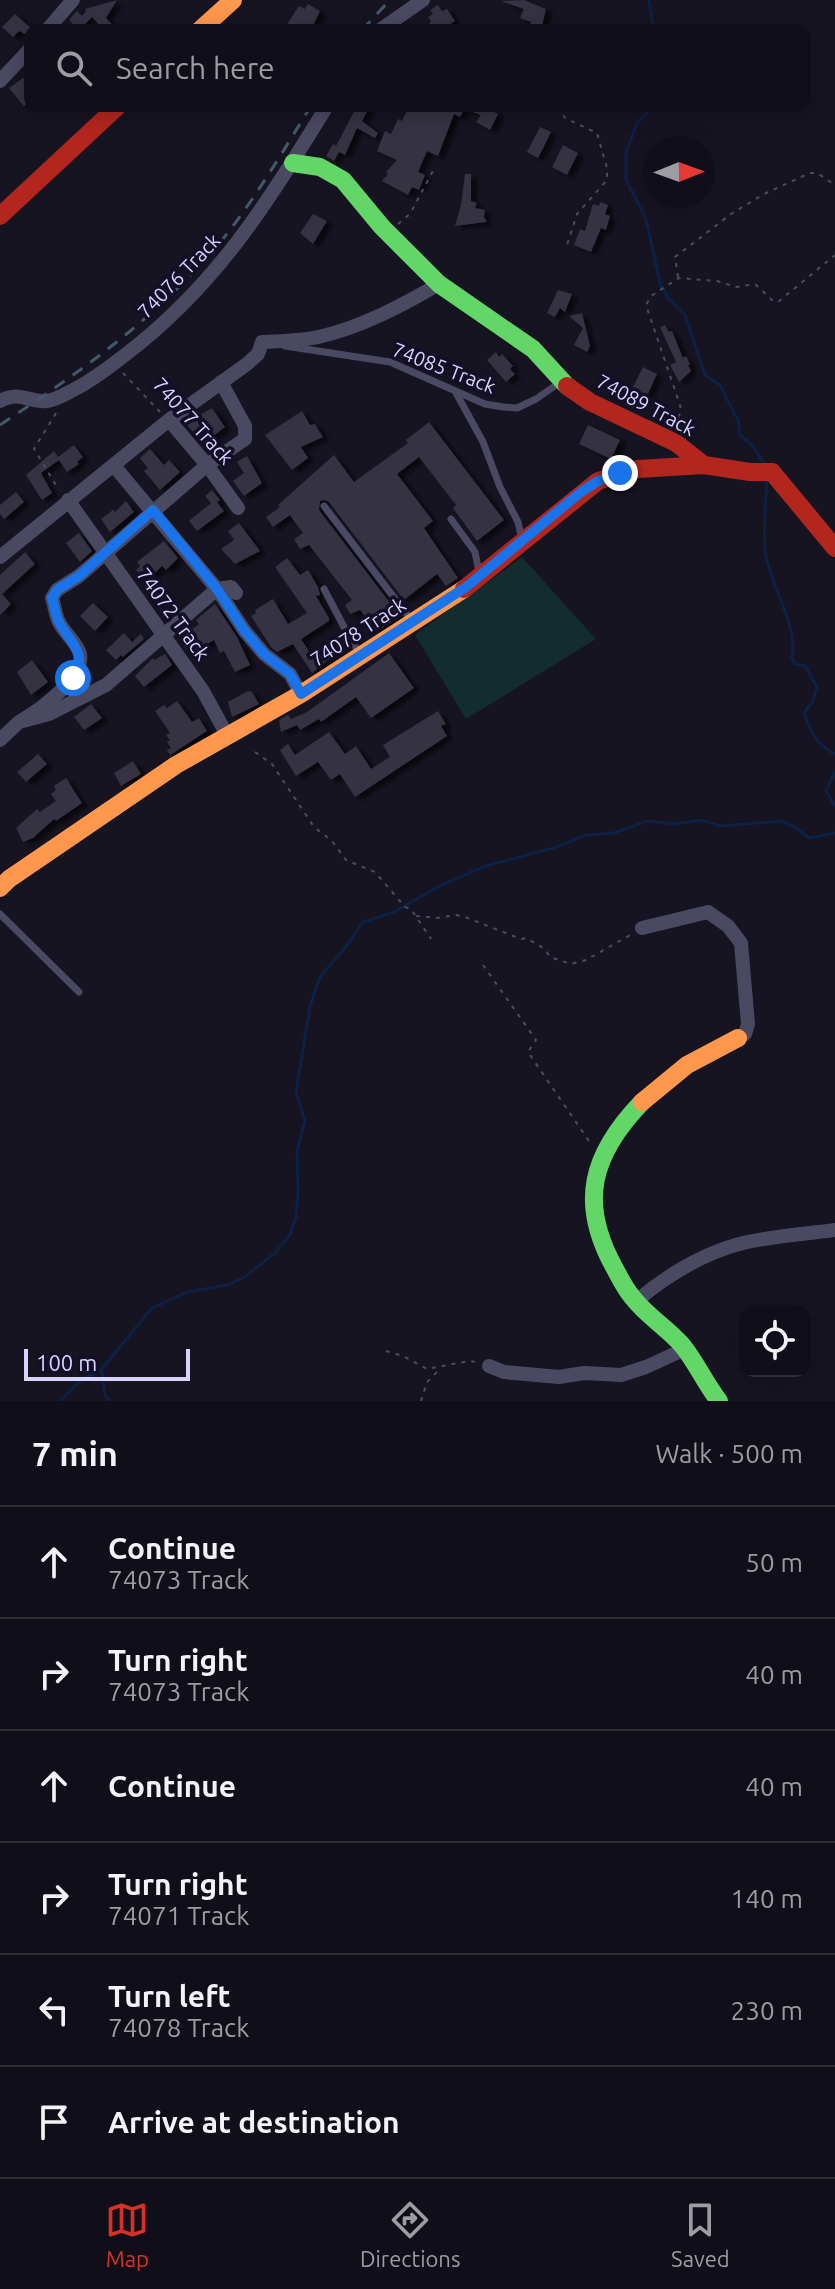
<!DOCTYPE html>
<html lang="en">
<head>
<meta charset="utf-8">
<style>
  body { margin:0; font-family:Ubuntu,sans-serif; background:#1e1d26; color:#f1f3f6 }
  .controls { position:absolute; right:24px; bottom:24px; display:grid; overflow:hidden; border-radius:16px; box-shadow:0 4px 20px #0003 }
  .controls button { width:72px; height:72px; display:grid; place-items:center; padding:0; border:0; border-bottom:2px solid #302f38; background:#100f19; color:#f1f3f6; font:40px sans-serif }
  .compass { position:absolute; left:643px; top:136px; width:72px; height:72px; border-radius:50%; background:#100f19; box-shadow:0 4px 20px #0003; rotate:89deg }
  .scale { position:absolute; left:24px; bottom:20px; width:166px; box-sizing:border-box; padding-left:8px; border:4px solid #d9d4ff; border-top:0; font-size:22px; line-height:28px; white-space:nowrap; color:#d9d4ff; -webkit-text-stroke:6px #130f26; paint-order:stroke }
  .stop { position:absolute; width:24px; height:24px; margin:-18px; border:6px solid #1a73e8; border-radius:50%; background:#fff }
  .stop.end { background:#1a73e8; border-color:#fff; box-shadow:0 2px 8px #0008 }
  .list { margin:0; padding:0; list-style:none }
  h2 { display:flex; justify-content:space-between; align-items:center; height:104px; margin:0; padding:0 32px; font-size:34px }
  h2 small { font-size:26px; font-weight:400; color:#9c9ca2 }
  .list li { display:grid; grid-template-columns:52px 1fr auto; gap:24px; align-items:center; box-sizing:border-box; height:112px; padding:0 32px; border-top:2px solid #302f38 }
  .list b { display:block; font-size:30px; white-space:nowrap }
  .list p { margin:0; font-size:26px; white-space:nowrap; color:#9c9ca2 }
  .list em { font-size:26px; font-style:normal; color:#9c9ca2 }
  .icon { flex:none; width:44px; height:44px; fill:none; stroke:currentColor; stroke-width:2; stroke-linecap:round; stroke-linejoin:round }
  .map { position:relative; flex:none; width:835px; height:1401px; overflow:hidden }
  .search { position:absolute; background:#100f19; box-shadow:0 4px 20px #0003; left:24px; right:24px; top:24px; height:88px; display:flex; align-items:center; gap:20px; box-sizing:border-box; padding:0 28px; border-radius:16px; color:#9c9ca2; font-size:30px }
  .sheet { height:776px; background:#100f19 }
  nav { display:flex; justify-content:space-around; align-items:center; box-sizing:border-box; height:112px; border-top:2px solid #302f38; background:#100f19; font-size:22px; color:#9c9ca2 }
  nav a { display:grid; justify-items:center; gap:4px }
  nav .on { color:#d93025 }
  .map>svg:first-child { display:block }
  .green { fill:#132c2d }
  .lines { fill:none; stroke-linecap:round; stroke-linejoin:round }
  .stream { stroke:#0d2144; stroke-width:3 }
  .building { fill:#343243; filter:url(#shadow) }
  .path { stroke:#44505f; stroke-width:2; stroke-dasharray:4 6; stroke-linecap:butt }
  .lane { stroke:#4a4962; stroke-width:7 }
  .street { stroke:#4a4962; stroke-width:14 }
  .fast { stroke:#63d668; stroke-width:18 }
  .slow { stroke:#ff974d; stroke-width:18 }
  .jam { stroke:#b3261e; stroke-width:18 }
  .rail { stroke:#43596b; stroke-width:3; stroke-dasharray:12 10; stroke-linecap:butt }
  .route { stroke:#1a73e8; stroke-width:10 }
  .labels { text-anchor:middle; stroke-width:7; stroke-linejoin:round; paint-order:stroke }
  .street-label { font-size:20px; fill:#d9d4ff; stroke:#130f26 }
</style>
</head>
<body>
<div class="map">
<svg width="835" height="1401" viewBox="0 0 835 1401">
  <defs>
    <filter id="shadow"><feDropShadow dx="6" dy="3.5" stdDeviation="2" flood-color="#0009"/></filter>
  </defs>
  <rect width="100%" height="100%" fill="#161421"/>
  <path class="green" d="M522,557l74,82 -130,80 -51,-84z"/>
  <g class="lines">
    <path class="stream" d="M649,0l5,30
      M654,106l-17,17 -11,29v28l20,39 14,64 8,15 17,17 20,60 15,10 18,35 2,15 13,11 12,19
      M767,480c-1,22 -4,47 -2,69 3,34 34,75 27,110l3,5 10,2 12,21 -4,14 -9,12c7,20 13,32 31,41
      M835,771l-9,20 9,15
      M102,1371l3,24 5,6
      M60,1401l20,-20 21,-11 51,-62 35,-16 40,-7 16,-7 32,-25 15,-18 6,-18 2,-25 -1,-41 8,-30 -9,-29 14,-86 10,-29 24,-28 19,-27 31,-10 47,-27 45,-19 71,-19 29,-12 28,-2 34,-12 26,3 28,-4 18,6 61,-5 14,6 14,11 26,-5"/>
  </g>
  <path class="building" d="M117,0l-11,18 11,12h-13l-12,-13 -13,13 -7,-2 2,-3 -5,-5 8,-9 5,5 4,-5 -1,-2z
    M524,0l22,9 -5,21h-13l3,-8 -11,-4 4,-9 -23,-8z
    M308,4l12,7 -9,19h-20l-6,-3 14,-21 6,3z
    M438,5l4,6 5,-2 8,12 -14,9h-16l6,-9 -3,-4 5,-3 -3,-4z
    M15,14l18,16h-3l-3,5 -8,-4 -6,6 -11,-10z
    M23,78l7,8v15l-6,5 -15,-18z
    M357,106h13l-8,15 16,12 -3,5 -18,-10 -12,27 -6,-3 -5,9 -8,-5 7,-12 3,2z
    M409,106h75l14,8 -8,16 -14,-8 5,-7 -17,-6 -4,8 -6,-3 -16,42 -11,-5 -9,21 7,3 -6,15 -7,-3 -4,8 -26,-14 6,-7 -2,-2 11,-12 -20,-9 8,-20 6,3 7,-15 4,2z
    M540,127l11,5 -13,26 -11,-6z
    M563,145l15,8 -11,22 -15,-8z
    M465,174h6v27l6,2 -2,5 10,2 -1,7 3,5 -32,4 6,-21z
    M600,202l8,3 -3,9 5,2 -4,14 -5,-2 -10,24 -17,-7 6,-16 5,2 8,-27 6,2z
    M313,214l14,7 -14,23 -13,-11z
    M558,290l14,4 -7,18 -5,-4 -5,9 -8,-4z
    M582,313l8,33 -3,6 -13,-7 9,-17 -14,-12z
    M665,325l4,7 3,-1 11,27 3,-2 4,8 -2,1 3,6 -12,11 -9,-17 6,-3 -16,-35z
    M496,352l3,5 3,-3 11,12 -3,3 5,5 -9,8 -19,-22z
    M643,367l14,7 -10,22 -15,-7z
    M212,408l13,19 -22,17 -15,-18v-4z
    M302,411l8,14 5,-1 8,13 -22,10 7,11 -16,12 -27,-35z
    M429,422l75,98 -27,21 -24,-33 3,-3 -37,-48 -22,17 36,47 -9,7 34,50 -12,8 -9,-12 -33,26 -75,-98 -5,-2 -4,1 -1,9 81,106 -23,15 -17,-21 -10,4 -5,-9 7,-5 -43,-55 -9,4 -6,-10 9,-6 -13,-18 -17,12 -7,-10 14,-10 -2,-2 56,-50 20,27 54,-39 -2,-3z
    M588,425l32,15 -9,19 -32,-15z
    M74,445l9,12 -6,5 2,2 -12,8 -8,-12 -18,13 11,20 -10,7 -16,-25 28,-24 4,6z
    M150,449l14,16 5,-5 11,12 -20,18 -16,-19 4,-3 -8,-10z
    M247,456l15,27 -18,13 -11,-15 11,-8 -7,-11z
    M212,490l8,10 -3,2 7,9 -27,20 -8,-10 22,-18 -6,-7z
    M16,492l8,10 -20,17 -4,-5v-9z
    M126,501l8,11 -24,20 -9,-13 12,-9 2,2z
    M239,523l21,28 -25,13 -14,-15 13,-9 -6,-9z
    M79,533l13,18 -12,11 -14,-19z
    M164,541l14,17 -12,12 -4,-4 -16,15 -10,-11 4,-4 -3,-4z
    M25,552l10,12 -33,30 9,10 -11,11v-40z
    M287,558l13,17 8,-5 10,17 2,8 -4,1 13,22v3l-28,18 10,15 14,-7 7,10 -20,16 -19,-29 -16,8 -6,-5 -20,-31 5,-3 -1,-3 18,-11 15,25 19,-11 -32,-46z
    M93,603l15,14 -13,14 -15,-15z
    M215,604l22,33 13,28 -15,7 -11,-21 -4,2 -6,-13 -24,14 -8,-10 2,-1 -1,-7 16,-12 -3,-4z
    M124,633l8,9 9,-8 3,5 -21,18 -2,-2 -5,5 -10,-10z
    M389,653l25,35 -43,30 -15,-21 -35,25 -2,-3 -19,11 -3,-5 -16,7 -2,-12 9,-5 3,4 16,-7z
    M165,654l7,11 -28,22 -9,-11 18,-18 1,2z
    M32,660l16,22 -17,13 -14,-23z
    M248,691l4,1 7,12 -27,13 -4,-15z
    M177,701l15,21 7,-4 8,13 -37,24 -3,-5 4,-2 -4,-6 3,-2 -4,-5 4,-2 -15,-22 9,-6 3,3z
    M91,704l11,14 -18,12 -10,-13z
    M438,711l8,13 -5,2 6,10 -92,61 -15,-23 -9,6 -13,-18 -22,14 -16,-26 8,-6 7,11 34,-23 16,22 11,-8 15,23 19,-12 -7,-12z
    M38,754l9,10 -21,18 -9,-10z
    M133,761l8,13 -20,12 -7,-13z
    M66,778l16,25 -26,18 -2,-2 -21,19 -10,4 -7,-14 21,-19 3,3 16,-11 -5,-7 5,-4 -2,-4z"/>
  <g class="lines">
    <path class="path" d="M559,106l6,12 32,15 10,35v12l-30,34 -11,34
      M398,224l12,-10 24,-45
      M678,277l-3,-20 56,-43 33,-20 46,-21h7l18,12
      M123,373l37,39
      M56,413l-22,36 25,41
      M673,426l8,-14 -1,-7 -34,-100 5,-9 28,-18 38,3 19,6 19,-3 18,17 5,1 57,-47
      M255,752l17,12 42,63 18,14 14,19 29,12 30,35 6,2 20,30
      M416,916l21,2 19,-3 9,2 56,22 5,-1 19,11 5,8 21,7 15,-4 46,-26
      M483,965l53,75 -8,12 63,92
      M386,1351l17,5 24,13 42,-8 7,1
      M421,1401l6,-19 13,-13"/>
    <path class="lane" d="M285,346l105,16 95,42 18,3 14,1 19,-9 23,-16
      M455,391l28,51 17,45 18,35 4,18
      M324,506l88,115
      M451,519l24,33 4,20
      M324,589l28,53 8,11
      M0,914l79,78"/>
    <path class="street" d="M47,30l26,-30
      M380,30l43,-30
      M0,81l30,-32
      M0,401c21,-11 29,2 47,0 9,-1 20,-8 28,-12 18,-9 34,-22 50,-34 93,-71 142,-152 202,-249
      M169,420l38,45 31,43
      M115,467l102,122 27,41 20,24 26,20 11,20
      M68,500l135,191 24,44
      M0,557l169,-137 78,-56 11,-10 4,-12c18,-1 38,-1 56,-5 42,-9 85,-32 121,-53
      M19,722c19,-11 66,-44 61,-68 -3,-12 -16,-21 -21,-32 -4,-7 -4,-16 -7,-24l5,-8 22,-14 128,-111 38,-26v-13l-24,-44
      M0,740l19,-18 30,-8 57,-29 111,-96 14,-2 5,6
      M642,928l66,-16 20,14 13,17 7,81 -3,10 -7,4
      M635,1302c31,-26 68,-49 108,-59 30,-7 62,-9 92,-13
      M489,1366l15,6 55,5 25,-4 37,2 25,-8 39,-18"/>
    <path class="fast" d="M293,163l27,4 23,13 39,47 57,57 94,65 34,37
      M642,1102c-50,52 -64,100 -28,165 6,11 11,22 19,31 14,18 34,30 49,47 14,17 23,38 37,56"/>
    <path class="slow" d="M200,30l33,-30
      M0,888l9,-9 167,-114 125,-71 163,-105
      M642,1102l45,-37 51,-27"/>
    <path class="jam" d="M0,216l118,-110
      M567,386l23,16 86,41 28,22 46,7h22l63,76
      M464,589l134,-108 40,-12 66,-4"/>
    <path class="rail" d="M362,30l28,-30
      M0,425c74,-49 143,-97 204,-164 42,-46 74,-102 107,-155"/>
  </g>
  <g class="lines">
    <path class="route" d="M73,678c16,-23 -2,-35 -13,-54 -5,-8 -5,-17 -8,-26l5,-8 22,-14 74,-66 64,79 27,41 20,24 26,20 11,20 165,-107 115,-95 17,-11 22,-8"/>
  </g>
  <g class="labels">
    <g class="street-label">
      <text transform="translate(179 276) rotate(-46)" y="7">74076 Track</text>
      <text transform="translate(444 368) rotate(21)" y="7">74085 Track</text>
      <text transform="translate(646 405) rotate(28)" y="7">74089 Track</text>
      <text transform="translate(193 421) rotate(48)" y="7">74077 Track</text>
      <text transform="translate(173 614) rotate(54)" y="7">74072 Track</text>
      <text transform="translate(358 632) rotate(-33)" y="7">74078 Track</text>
    </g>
  </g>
</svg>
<div class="controls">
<button><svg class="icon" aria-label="locate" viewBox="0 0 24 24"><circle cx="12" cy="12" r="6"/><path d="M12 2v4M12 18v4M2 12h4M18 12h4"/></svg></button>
</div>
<svg class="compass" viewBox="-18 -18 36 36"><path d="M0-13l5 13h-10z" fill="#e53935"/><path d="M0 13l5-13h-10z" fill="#9c9ca2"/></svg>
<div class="scale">100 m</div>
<div class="stop" style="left:73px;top:678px"></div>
<div class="stop end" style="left:620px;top:473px"></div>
<div class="search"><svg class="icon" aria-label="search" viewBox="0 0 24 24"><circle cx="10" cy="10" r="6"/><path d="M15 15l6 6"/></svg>Search here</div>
</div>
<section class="sheet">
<h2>7 min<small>Walk · 500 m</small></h2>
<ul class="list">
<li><svg class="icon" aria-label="ahead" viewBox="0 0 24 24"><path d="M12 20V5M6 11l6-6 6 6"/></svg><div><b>Continue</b><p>74073 Track</p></div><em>50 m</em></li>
<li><svg class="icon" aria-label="right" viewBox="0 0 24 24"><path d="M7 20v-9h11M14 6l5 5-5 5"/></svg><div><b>Turn right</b><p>74073 Track</p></div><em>40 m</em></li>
<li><svg class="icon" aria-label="ahead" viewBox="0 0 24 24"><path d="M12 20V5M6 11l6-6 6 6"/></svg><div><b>Continue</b></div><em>40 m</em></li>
<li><svg class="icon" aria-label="right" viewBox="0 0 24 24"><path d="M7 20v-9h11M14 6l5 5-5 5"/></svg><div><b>Turn right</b><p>74071 Track</p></div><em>140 m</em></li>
<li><svg class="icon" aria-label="left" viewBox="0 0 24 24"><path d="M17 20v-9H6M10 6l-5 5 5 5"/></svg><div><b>Turn left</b><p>74078 Track</p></div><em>230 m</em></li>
<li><svg class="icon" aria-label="arrive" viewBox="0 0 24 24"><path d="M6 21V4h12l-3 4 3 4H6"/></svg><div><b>Arrive at destination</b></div></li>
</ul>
</section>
<nav>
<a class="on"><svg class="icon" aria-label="map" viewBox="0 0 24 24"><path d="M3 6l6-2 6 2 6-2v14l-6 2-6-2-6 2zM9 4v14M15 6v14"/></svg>Map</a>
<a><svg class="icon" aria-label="directions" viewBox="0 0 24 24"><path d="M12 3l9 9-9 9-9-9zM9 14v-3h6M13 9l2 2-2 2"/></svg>Directions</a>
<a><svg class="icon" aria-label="saved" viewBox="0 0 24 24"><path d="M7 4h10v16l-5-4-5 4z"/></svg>Saved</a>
</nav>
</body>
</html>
